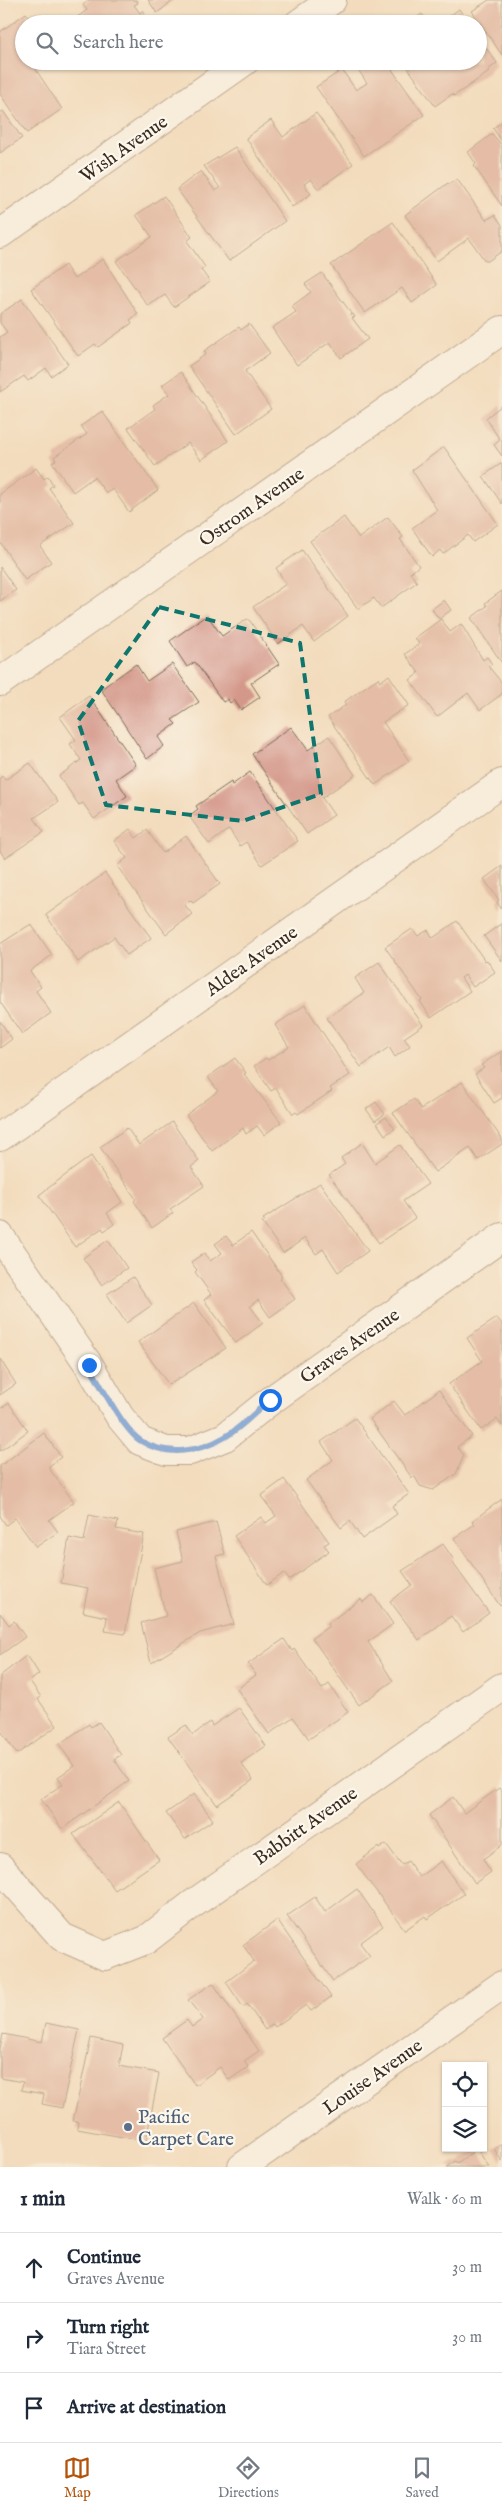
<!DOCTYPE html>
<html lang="en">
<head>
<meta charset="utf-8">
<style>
  body { margin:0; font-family:"IM FELL English",serif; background:#f2f2f3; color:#1f2937 }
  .controls { position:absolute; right:15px; bottom:15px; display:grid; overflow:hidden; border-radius:0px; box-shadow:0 1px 4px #0004 }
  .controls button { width:45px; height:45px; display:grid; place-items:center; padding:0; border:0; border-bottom:1px solid #e0e1e3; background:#fff; color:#1f2937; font:25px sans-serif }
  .stop { position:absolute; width:15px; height:15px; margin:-11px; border:4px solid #1a73e8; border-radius:50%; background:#fff }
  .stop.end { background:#1a73e8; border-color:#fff; box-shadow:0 1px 5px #0008 }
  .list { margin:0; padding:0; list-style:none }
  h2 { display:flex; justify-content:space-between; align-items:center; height:65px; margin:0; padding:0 20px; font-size:21px }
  h2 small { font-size:16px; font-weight:400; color:#747a83 }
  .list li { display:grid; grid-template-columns:32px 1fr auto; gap:15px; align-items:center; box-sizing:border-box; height:70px; padding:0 20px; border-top:1px solid #e0e1e3 }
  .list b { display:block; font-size:19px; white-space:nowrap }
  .list p { margin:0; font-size:16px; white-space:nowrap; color:#747a83 }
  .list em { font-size:16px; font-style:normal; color:#747a83 }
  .icon { flex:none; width:28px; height:28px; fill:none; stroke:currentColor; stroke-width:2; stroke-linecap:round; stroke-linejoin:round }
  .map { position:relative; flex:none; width:502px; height:2167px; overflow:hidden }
  .search { position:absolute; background:#fff; box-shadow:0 1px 4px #0004; left:15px; right:15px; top:15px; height:55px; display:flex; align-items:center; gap:12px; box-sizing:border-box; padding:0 18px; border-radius:28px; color:#747a83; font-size:19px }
  .sheet { height:275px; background:#fff }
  nav { display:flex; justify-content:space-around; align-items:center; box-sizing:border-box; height:70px; border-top:1px solid #e0e1e3; background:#fff; font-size:14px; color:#747a83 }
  nav a { display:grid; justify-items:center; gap:2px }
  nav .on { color:#b45309 }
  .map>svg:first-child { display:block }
  .building { fill:#d4988a }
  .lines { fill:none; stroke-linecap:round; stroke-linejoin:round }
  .street-casing { stroke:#7b6856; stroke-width:30 }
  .secondary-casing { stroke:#7b6856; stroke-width:30 }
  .street { stroke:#fff; stroke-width:28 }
  .secondary { stroke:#fff; stroke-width:28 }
  .route { stroke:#1a73e8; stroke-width:6 }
  .marked { fill:none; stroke:#0f766e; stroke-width:4; stroke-dasharray:10 6; stroke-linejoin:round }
  .service-dot { fill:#5c6f8a; stroke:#fbf7ec; stroke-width:2 }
  .labels { text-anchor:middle; stroke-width:4.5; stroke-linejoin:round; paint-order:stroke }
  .street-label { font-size:19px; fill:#3b2a1e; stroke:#fbf7ec }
  .service-label { font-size:19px; fill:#4e5e75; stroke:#fbf7ec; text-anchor:start }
</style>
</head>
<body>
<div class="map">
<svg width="502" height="2167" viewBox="0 0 502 2167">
  <rect width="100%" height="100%" fill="#fbf7ec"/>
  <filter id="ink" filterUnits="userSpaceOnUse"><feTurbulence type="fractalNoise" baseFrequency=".02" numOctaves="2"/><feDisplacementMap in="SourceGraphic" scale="10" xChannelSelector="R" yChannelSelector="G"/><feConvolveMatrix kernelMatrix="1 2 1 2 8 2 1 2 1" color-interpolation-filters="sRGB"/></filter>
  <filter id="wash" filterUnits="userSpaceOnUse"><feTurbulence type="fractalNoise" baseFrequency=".0096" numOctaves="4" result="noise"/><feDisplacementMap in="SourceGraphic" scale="20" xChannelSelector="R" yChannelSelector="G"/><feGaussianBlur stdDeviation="1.12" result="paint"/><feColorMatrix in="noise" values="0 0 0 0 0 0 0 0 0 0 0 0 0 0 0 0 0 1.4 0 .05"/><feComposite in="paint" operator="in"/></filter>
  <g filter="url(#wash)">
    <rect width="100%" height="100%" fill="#f3dcbd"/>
    <g id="blocks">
      <path class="building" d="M89,0h47l2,3 -4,2 6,8 3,-3 2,3 -3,3 9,8h-83l19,-14 -4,-5z
        M148,0h26l-17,13z
        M489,0h13v55l-30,-44z
        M459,9l10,15h-30z
        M26,13l7,11h-9v37h23l-11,9 26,39 -35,24 -27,-39v-62z
        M422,14l7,10h-22z
        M478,37l19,26 -9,7 1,2 -35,24 -2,-2 -17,12 -32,-45h75z
        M386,61l38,54 -60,41 -48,-69 26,-17 14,20 11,-7 -14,-21z
        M3,111l19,27 -22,15v-40z
        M316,113l37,51 -35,25 -7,-10 -7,5 7,10 -19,13 -46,-69 25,-18 12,17z
        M502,122v20l-9,-14z
        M492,134l10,11v61l-28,-40 2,-2 -8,-12z
        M235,147l50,74 -56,40 -52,-72 24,-18 14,20 5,-3 -16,-22z
        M457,179l29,41 9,-5 7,10v26l-14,10h-3l-16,-23 -32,23 -32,-46 43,-32 1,1z
        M164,196l28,41 -5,4 18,26 -4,3 9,12 -36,25 -9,-12 -17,11 -32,-45 36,-24 -16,-22z
        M393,222l44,63 -25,18 -10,-15 -37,25 -34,-48z
        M103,259l35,55 -8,6 2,3 -34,24 -3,-3 -17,12 -47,-67 34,-24 9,14z
        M322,273l29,40 -1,3 3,-2 2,3 -3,1 16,21 -27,19 -11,-16 -33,23 -25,-37 24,-16 -4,-6 19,-14 -6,-8z
        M22,299l46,65 -17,12 -5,-8 -18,13 -4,-5 -24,16v-55l7,-5 -7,-9v-9z
        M249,324l21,29 -25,18 26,38 -35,25 -47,-68 17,-12 -2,-3 35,-24 2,3z
        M181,372l47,69 -27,19 -13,-17 -33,23 -27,-38 27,-19 -2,-4 16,-11 -7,-9z
        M502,405v51l-8,-11 6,-5 -14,-22z
        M102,411l56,79 -29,22 -16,-23 -7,4 -12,-16 -21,15 -21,-30 4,-2 -2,-3 33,-23 -6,-8z
        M444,447l54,77 -25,18 -5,-7 -25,19 -3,-4 -8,7 -20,-29 25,-18 -25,-40z
        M502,463v41l-19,-28z
        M36,468l8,11 4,-3 5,9 -4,3 25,35 -34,23 11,16 -26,18 -25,-38v-48z
        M344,517l15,21 29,-21 15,20 -3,2 19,27 -9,7 7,9 -36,26 -7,-10 -16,11 -48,-68z
        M302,550l46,66 -34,26 -11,-16 -25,18 -25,-37 33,-23 -10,-16z
        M0,567l16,23 -16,11z
        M502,591v72l-31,-45 16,-12 -2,-3z
        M444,600l7,10 -12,9 -7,-10z
        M207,615l15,21 25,-17 3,2 29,43 -28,19 9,14 -19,13 -7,-10 -4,3 -2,-4 -5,3 -28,-40 -8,5 -17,-26z
        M441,619l9,13 11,-8 22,36 4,-3 5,7 -4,2 14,17v11l-22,16 -12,-17 -31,24 -27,-37 9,-7 -14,-19 14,-10 -4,-6z
        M136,664l11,17 25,-17 27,38 -27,18 4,4 -18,13 6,9 -17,13 -46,-70z
        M389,675l20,30 -26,17 26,39 -34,24 -47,-68 18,-12 -2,-3 34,-24 2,4z
        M89,696l47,69 -20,14 11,17 -33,23 -11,-16 -4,2 -20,-29 22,-16 -11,-16 6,-4 -16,-23z
        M291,727l17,23 21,-14 26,39 -33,23 12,17 -27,19 -55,-80z
        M30,763l28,39 -24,16 10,14 -39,26 -5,-7v-73l2,-2 3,4z
        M250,772l48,69 -36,24 -16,-23 -6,4 -11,-17 -20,15 -20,-28 9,-7 -2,-3 35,-24 1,3z
        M130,829l6,9 11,-8 16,23 23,-17 34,48 -27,19 -3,-3 -6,4 8,10 -26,20 -49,-68 10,-8 -13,-17z
        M502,866v44l-5,-8 2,-2 -15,-21z
        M105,873l46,65 -24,17 -13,-18 -36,25 -32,-47z
        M457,921l28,40 2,-1 8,12 -22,15 -8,-12 -4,3 9,13 -39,27 -11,-17 2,-1 -37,-53 27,-18 6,7 10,-6 5,8z
        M502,923v38l-18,-25z
        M31,924l21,31 -22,16 11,16 -5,4 15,22 -29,21 -22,-32v-58z
        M379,962l44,63 -19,13 6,8 -15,11 -6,-10 -28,20 -34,-49 37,-25 -9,-15z
        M305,1005l45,70 -20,13 2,3 -34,23 -2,-2 -3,2 -17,-26 -5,3 -17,-25 12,-8 2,2 21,-13 -14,-22z
        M0,1021l12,18 -12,9z
        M502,1051v47l-8,5 -19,-29 9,-6 -3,-3z
        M235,1058l11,15 -2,1 37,48 -17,13 -7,-9 -11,8 -3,-6 -31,23 -26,-36 32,-24 -10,-14z
        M462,1082l40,57v5l-24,16 -8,-12 -35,24 -42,-59 21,-14 7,10z
        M376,1102l9,12 -10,7 -9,-12z
        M386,1117l9,12 -10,6 -8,-12z
        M172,1122l27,39 -8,6 13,19 -34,23 3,4 -21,15 -18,-27 2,-2 -36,-52 27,-19 12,17z
        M362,1143l13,20 25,-18 28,39 -25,17 12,17 -36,25 -50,-68 16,-11 -4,-6z
        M91,1156l31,46 -15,11 7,11 -10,7 -2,-3 -27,19 -36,-52z
        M320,1183l48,68 -30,21 -15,-23 -7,5 -11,-16 -22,15 -21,-31 3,-1 -2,-2z
        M251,1232l31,44 -2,2 15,21 -25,18 -12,-17 -8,6 13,17 -27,20 -32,-43 7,-6 -16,-22 2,-2 -6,-8 13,-9 6,8 12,-8 -7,-9 11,-8 7,9z
        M108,1240l19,28 -25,17 -19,-27z
        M133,1277l19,28 -26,18 -19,-29z
        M194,1303l32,45 -57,37 -31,-43z
        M497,1318l5,6v102l-5,-7 -16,11 -32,-46 33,-23 -15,-23z
        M0,1359l16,25 -16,11z
        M439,1390l33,46 -15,11 7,8 -8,19 -23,16 -13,-4 -5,-9 -3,1 -42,-59 24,-18 11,14z
        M9,1403l19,28 -28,20v-42z
        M355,1418l54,76 -17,12 5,8 -35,25 -12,-18 -9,7 -35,-48 27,-20 -12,-18z
        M44,1433l17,24 -13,10 26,35 -25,18 9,12 -22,15 -21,-29 -9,7 -6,-9v-50z
        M284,1479l45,63 -5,3 5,6 -40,29 -5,-7 -17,12 -33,-49 27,-19 5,6 10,-7 -15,-20z
        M502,1499v105l-2,2 -46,-68 21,-14 -3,-3z
        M89,1515l29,6 -2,8 28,5 -19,100 -20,-3 2,-14 -24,-5 5,-24 -27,-5 8,-45 15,3z
        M216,1522l9,32 -9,2 18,68 -34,9 -49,30 -10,-40 25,-7 -12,-48 29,-7 -7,-29z
        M443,1544l11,16 -2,2 37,51 -26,19 -12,-16 -32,24 -29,-39 22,-16 -10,-14z
        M373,1595l20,29 -25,18 25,39 -34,24 -47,-67 17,-12 -1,-3 33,-24 2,3z
        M0,1613l9,12 5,-4 11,16 -25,18z
        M284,1639l8,12 2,-2 28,40 7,-5 19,28 -39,27 -16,-22 -24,17 -32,-45 19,-14 -8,-11z
        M27,1655l12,19 -9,7 11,16 -3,2 19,27 -40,28 -17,-24v-54z
        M239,1708l27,38 -25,17 12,17 -36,25 -49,-68 18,-12 7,10 17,-13 2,4z
        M99,1722l22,33 -7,4 15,22 -67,48 -21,-30 22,-15 -5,-7 16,-11 -15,-22 30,-20 2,3z
        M499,1788l3,4v53l-19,14 8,13 -16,11 -46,-68 24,-18 11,16z
        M194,1794l19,26 -28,19 -19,-26z
        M119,1802l40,58 -44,30 -42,-56z
        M386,1844l16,21 6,-4 11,16 22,-16 23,33 -37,25 -2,-3 -20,14 -49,-66 22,-17 1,2z
        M357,1889l26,37 -23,17 10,13 -37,25 -46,-65 28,-19 10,15z
        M277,1920l54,77 -20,14 -5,-6 -31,22 -2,-3 -8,6 -18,-26 -4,3 -17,-25 28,-21 -11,-16z
        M213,1983l46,68 -15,10 4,6 -19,13 -9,-13 -25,18 -33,-47 25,-18 5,7 11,-8 -15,-19z
        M46,2023l33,7 -17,78 -20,-4 2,-10 -23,-4 2,-8 -23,-4v-29l3,-15 39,8z
        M91,2038l32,7 -4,21 40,7 -13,68 -69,-12 1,-7 -5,-1z
        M502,2144v17l-8,-12z
        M477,2149l12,18h-42l8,-6 2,2z"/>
    </g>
  </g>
  <g filter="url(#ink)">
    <use href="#blocks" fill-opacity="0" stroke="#7b6856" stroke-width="1"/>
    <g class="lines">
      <defs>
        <path id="street" d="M298,24l34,-24
          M0,234l245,-173
          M0,682l502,-352
          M0,1236l89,129 31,52 20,24 26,10h24l35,-14 45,-36 232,-164
          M0,1867l62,70 43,19 41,-16 44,-34 312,-219"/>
        <path id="secondary" d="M0,1137l502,-354
          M242,2167l260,-182"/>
      </defs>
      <use href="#street" class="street-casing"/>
      <use href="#secondary" class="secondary-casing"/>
      <use href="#street" class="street"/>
      <use href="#secondary" class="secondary"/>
    </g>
  </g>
  <g class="lines" filter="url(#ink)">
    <path class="route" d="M89,1365c11,19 35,66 52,76 26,16 59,11 84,-4 16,-9 30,-25 45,-37"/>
  </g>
  <path d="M0 0H502V2167H0ZM159,607l141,36 21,151 -78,27 -137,-16 -28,-84z" fill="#f3dcbd" fill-opacity=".55" fill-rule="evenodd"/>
  <path class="marked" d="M159,607l141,36 21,151 -78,27 -137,-16 -28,-84z"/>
  <circle class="service-dot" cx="128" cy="2127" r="5"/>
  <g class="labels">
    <g class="street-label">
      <text transform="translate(123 148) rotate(-35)" y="7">Wish Avenue</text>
      <text transform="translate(251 506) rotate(-35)" y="7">Ostrom Avenue</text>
      <text transform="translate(251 960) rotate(-35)" y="7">Aldea Avenue</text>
      <text transform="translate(349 1345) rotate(-35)" y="7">Graves Avenue</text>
      <text transform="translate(305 1825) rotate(-35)" y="7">Babbitt Avenue</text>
      <text transform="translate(372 2076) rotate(-35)" y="7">Louise Avenue</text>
    </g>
    <g class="service-label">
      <text x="138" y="2123">Pacific<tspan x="138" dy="22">Carpet Care</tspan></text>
    </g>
  </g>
</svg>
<div class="controls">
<button><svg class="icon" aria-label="locate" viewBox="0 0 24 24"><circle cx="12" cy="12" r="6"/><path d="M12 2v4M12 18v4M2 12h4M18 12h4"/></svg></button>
<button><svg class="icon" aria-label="layers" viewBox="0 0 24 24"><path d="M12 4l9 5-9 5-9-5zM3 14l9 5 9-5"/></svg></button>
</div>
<div class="stop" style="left:270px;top:1400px"></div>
<div class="stop end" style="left:89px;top:1365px"></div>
<div class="search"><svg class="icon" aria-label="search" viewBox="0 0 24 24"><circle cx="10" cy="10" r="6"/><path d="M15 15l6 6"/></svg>Search here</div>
</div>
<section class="sheet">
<h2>1 min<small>Walk · 60 m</small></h2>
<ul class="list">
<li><svg class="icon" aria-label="ahead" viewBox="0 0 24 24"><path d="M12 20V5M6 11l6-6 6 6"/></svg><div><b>Continue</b><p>Graves Avenue</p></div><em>30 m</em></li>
<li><svg class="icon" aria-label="right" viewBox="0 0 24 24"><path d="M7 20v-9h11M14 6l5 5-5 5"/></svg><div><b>Turn right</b><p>Tiara Street</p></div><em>30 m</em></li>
<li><svg class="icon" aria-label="arrive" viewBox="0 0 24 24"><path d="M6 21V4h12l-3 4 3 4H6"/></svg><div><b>Arrive at destination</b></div></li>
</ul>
</section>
<nav>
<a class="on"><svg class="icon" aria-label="map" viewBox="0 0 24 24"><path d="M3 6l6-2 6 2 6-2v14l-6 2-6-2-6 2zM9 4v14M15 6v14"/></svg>Map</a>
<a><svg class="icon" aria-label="directions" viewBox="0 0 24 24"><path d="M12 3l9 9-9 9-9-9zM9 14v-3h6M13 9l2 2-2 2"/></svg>Directions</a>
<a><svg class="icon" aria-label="saved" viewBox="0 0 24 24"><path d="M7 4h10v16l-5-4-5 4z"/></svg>Saved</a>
</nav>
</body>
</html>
